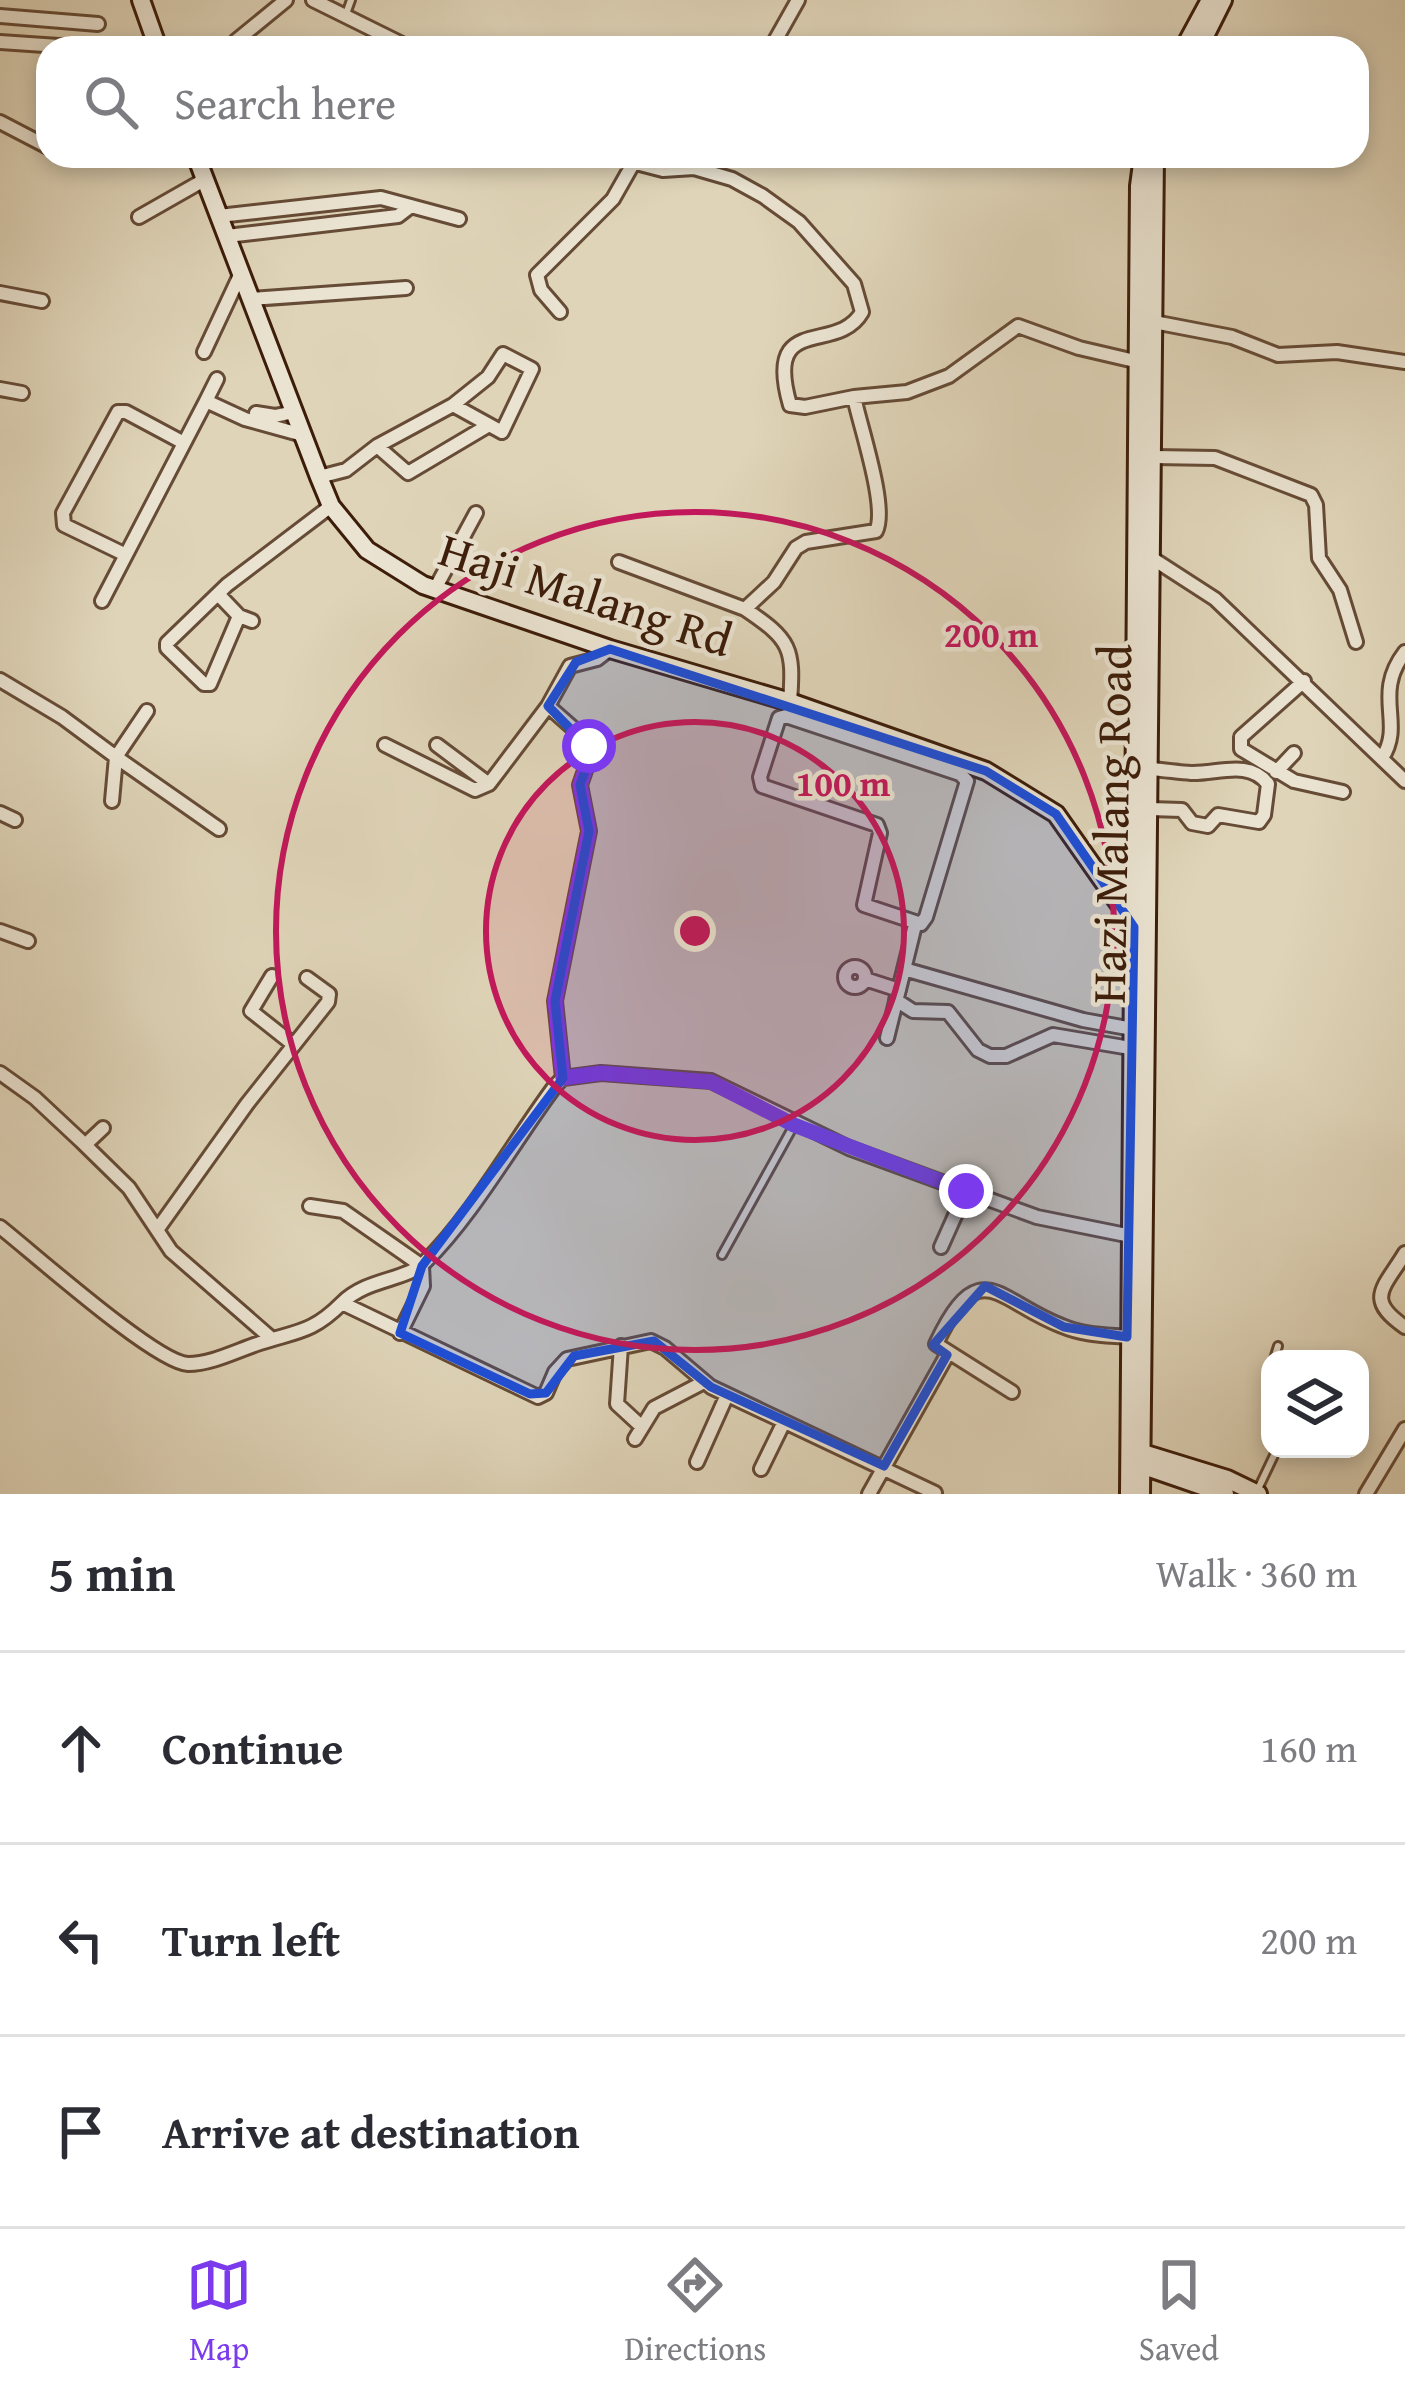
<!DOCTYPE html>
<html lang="en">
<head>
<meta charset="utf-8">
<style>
  body { margin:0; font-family:"Gentium Book Plus",serif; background:#f7f7f7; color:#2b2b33 }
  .controls { position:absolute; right:36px; bottom:36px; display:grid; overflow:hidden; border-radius:24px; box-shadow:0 6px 18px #0003 }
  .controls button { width:108px; height:108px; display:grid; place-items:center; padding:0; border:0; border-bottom:3px solid #e1e1e2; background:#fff; color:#2b2b33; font:60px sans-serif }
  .stop { position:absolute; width:36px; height:36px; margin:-27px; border:9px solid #7c3aed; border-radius:50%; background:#fff }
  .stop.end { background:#7c3aed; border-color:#fff; box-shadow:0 3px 12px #0008 }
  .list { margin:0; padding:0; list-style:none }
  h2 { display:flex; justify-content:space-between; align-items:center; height:156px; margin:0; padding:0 48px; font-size:51px }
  h2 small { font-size:39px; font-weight:400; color:#7c7c81 }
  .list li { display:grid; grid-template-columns:78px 1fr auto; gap:36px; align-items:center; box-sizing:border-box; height:192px; padding:0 48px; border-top:3px solid #e1e1e2 }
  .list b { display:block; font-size:45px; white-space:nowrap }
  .list em { font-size:39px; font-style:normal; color:#7c7c81 }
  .icon { flex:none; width:66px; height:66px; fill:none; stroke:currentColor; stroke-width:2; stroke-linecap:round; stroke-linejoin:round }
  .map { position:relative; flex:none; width:1405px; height:1494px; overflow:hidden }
  .search { position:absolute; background:#fff; box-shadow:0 6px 18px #0003; left:36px; right:36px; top:36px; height:132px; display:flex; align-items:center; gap:30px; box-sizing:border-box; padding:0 42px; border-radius:36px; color:#7c7c81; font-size:45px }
  .sheet { height:732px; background:#fff }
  nav { display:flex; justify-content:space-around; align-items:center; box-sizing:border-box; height:168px; border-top:3px solid #e1e1e2; background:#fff; font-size:33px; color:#7c7c81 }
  nav a { display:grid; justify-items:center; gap:6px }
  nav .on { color:#7c3aed }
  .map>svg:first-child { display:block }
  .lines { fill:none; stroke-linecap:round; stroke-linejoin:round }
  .lane-casing { stroke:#664b36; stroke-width:12 }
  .street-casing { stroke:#664b36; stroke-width:18 }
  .secondary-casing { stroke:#3d1d0a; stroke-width:22 }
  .lane { stroke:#eae3d1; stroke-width:6 }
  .street { stroke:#eae3d1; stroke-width:12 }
  .secondary { stroke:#eae3d1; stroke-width:16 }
  .route { stroke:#7c3aed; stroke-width:15 }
  .marked { fill:#1d4ed8; fill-opacity:0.2; stroke:#1d4ed8; stroke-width:9; stroke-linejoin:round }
  .ring { fill:none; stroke:#c2185b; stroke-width:6 }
  .labels { text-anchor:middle; stroke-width:9; stroke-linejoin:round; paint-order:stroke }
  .street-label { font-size:48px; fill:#3d1d0a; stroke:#eae3d1 }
  .centre { fill:#c2185b; stroke:#eae3d1; stroke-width:6 }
  .ring-label { font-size:36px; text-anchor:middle; font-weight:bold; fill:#c2185b; stroke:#eae3d1; stroke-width:9; stroke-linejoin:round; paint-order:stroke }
</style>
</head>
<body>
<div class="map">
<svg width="1405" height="1494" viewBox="0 0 1405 1494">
  <rect width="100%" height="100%" fill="#dfd4b8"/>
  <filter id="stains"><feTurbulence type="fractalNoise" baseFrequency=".00167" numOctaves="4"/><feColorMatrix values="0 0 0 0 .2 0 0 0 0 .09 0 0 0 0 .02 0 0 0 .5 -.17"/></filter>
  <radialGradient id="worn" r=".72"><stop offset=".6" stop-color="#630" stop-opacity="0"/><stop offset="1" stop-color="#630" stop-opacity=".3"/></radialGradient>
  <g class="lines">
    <defs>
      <path id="lane" d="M346,14l5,-14
        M722,1255l72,-130
        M1274,1359l4,-13
        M1270,1372v22
        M1258,1489l19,-40"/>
      <path id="street" d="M313,0l97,48
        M0,16l98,8
        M236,41l50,-41
        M0,42l88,6
        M771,48l27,-48
        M0,122l48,25
        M80,156l6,2
        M609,156l54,14 31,-2 38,11 31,17 36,26 55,62 8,28c-25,44 -99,-1 -72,93l15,2 49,-10
        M219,216l162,-18 78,21
        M139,217l65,-37
        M227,236l171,-20 13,-10
        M0,293l42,8
        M252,299l154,-11
        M560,312l-19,-22 -4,-15 76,-76 21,-37
        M1154,322l78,15 46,18 59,-3 68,10
        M204,352l37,-79
        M217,379l-11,22 39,18 58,16
        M0,389l22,4
        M256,413l19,3 19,-4
        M377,446l31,27 81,-48
        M1154,457l61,1 96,37 5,10 3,53 21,32 16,52
        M319,477l27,-7 31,-24 76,-41 35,-28 15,-23 29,15 -30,63 -49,-27
        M126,555l-62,-30 -1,-12 55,-101h8l58,31
        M1147,555l68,44 190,182
        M619,562l126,47
        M435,589l41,-76
        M218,594l21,22 13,5
        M102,601l104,-200
        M239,616l-29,68h-6l-37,-36v-5l60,-58 104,-79
        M0,680l62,37 54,40 -4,44
        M1304,681l-63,56v12l53,32 49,11
        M790,702c4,-54 1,-62 -45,-93l29,-27 22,-34 10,-6 70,-11c12,-23 -16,-105 -22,-134l53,-5 42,-16 69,-50 61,22 60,14
        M548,706l35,31 7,19 -10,29 9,46 -34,170 8,77
        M147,711l-31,46 103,72
        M786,716l174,58 7,7 -41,136 -5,7 -57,-19 16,-72 -3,-8 -115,-39 -2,-9 19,-59z
        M385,745l90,45 14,-6
        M437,745l52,39 59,-78 22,-40 27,-7 13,-10
        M1382,758c23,-35 -10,-63 23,-106
        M1276,772l18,-19
        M1150,809l32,1 10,13 16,3 10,-11 41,7 5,-7 4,-31c-19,-25 -51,-10 -77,-11 -13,-1 -27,-3 -41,-4
        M0,813l15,7
        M0,931l28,10
        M845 977a10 10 0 1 1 20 0a10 10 0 1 1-20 0Z
        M904,969l179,51 50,9
        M272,976l-21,35 43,34
        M865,979l34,11
        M896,1000l17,11 35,1 30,38 12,6h16l47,-21 83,14
        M887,1038l28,-113
        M0,1073l35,25 46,43 48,47 42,63 101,88
        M85,1145l18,-17
        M310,1206l33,5 79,55 1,20 -23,47
        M0,1227c32,25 156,136 188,137 24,0 50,-14 72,-21 37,-12 52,-10 82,-40l196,94 8,-4 9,-21 12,-13 84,-18 14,7 46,39 224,106
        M157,1230l90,-126 81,-102 1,-8 -22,-16
        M941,1247l25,-56
        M1405,1253c-21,35 -41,46 0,74
        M342,1303c25,-25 64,-22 83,-41 48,-47 89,-121 130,-176l8,-8 38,-5 110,8 138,67 188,69 99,20
        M621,1346l-4,58 25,23
        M1012,1392l-76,-48c44,-93 62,-42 126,-18 21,9 43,9 65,11
        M635,1439l19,-31 50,-26
        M697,1462l30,-67
        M761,1469l22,-45
        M869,1494l78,-139
        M1366,1494l39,-65"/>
      <path id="secondary" d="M141,0l17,48
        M1184,48l26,-48
        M1199,48l24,-48
        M196,156l123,321 12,29 36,44 56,35 187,64 180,53 196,69 70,43 80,114
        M1136,1451l91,28 31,15
        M1135,1463l90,31
        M1129,1494l10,-1308 4,-30
        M1141,1494l14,-1338"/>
    </defs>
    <use href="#lane" class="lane-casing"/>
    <use href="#street" class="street-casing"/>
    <use href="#secondary" class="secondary-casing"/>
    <use href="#lane" class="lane"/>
    <use href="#street" class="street"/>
    <use href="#secondary" class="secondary"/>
  </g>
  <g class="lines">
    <path class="route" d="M589,746l1,10 -10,29 9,46 -34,170 8,77 38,-5 110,9 83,43 172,66"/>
  </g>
  <path class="marked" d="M610,649l376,122 70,43 78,113 -7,410 -63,-10 -79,-41 -52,59 14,10 -63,111 -173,-79 -57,-46 -80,15 -28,37 -16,1 -130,-61 22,-67 141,-188 -8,-77 34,-170 -9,-46 12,-34 -44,-45 28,-44z"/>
  <circle cx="695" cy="931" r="209" fill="#c2185b" fill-opacity=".12"/>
  <g class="ring">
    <circle cx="695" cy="931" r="209"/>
    <circle cx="695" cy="931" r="419"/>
  </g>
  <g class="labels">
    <g class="street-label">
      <text transform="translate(586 594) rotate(18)" y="17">Haji Malang Rd</text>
      <text transform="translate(1111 824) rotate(-89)" y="17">Hazi Malang Road</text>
    </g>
  </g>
  <circle cx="695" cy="931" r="18" class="centre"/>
  <g class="ring-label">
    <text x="991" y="647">200 m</text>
    <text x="843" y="796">100 m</text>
  </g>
  <rect width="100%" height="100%" filter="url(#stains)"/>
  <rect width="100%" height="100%" fill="url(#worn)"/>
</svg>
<div class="controls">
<button><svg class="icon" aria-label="layers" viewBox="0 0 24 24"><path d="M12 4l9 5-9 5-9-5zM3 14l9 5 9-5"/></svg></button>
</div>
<div class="stop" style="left:589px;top:746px"></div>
<div class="stop end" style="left:966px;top:1191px"></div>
<div class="search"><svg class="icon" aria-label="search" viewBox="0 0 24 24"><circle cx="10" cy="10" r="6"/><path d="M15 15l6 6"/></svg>Search here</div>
</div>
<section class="sheet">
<h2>5 min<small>Walk · 360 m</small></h2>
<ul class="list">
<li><svg class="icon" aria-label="ahead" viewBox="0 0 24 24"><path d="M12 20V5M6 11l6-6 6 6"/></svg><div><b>Continue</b></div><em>160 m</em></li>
<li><svg class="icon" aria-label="left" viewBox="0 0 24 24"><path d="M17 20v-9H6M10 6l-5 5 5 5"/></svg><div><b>Turn left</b></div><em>200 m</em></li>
<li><svg class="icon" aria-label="arrive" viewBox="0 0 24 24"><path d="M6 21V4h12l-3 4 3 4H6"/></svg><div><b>Arrive at destination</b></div></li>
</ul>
</section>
<nav>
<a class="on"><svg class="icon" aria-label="map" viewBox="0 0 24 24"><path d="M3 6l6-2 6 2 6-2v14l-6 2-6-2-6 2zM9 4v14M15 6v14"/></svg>Map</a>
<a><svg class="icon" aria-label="directions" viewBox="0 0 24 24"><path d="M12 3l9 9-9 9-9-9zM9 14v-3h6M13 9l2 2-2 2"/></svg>Directions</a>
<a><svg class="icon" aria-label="saved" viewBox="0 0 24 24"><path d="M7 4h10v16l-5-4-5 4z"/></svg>Saved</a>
</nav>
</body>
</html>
